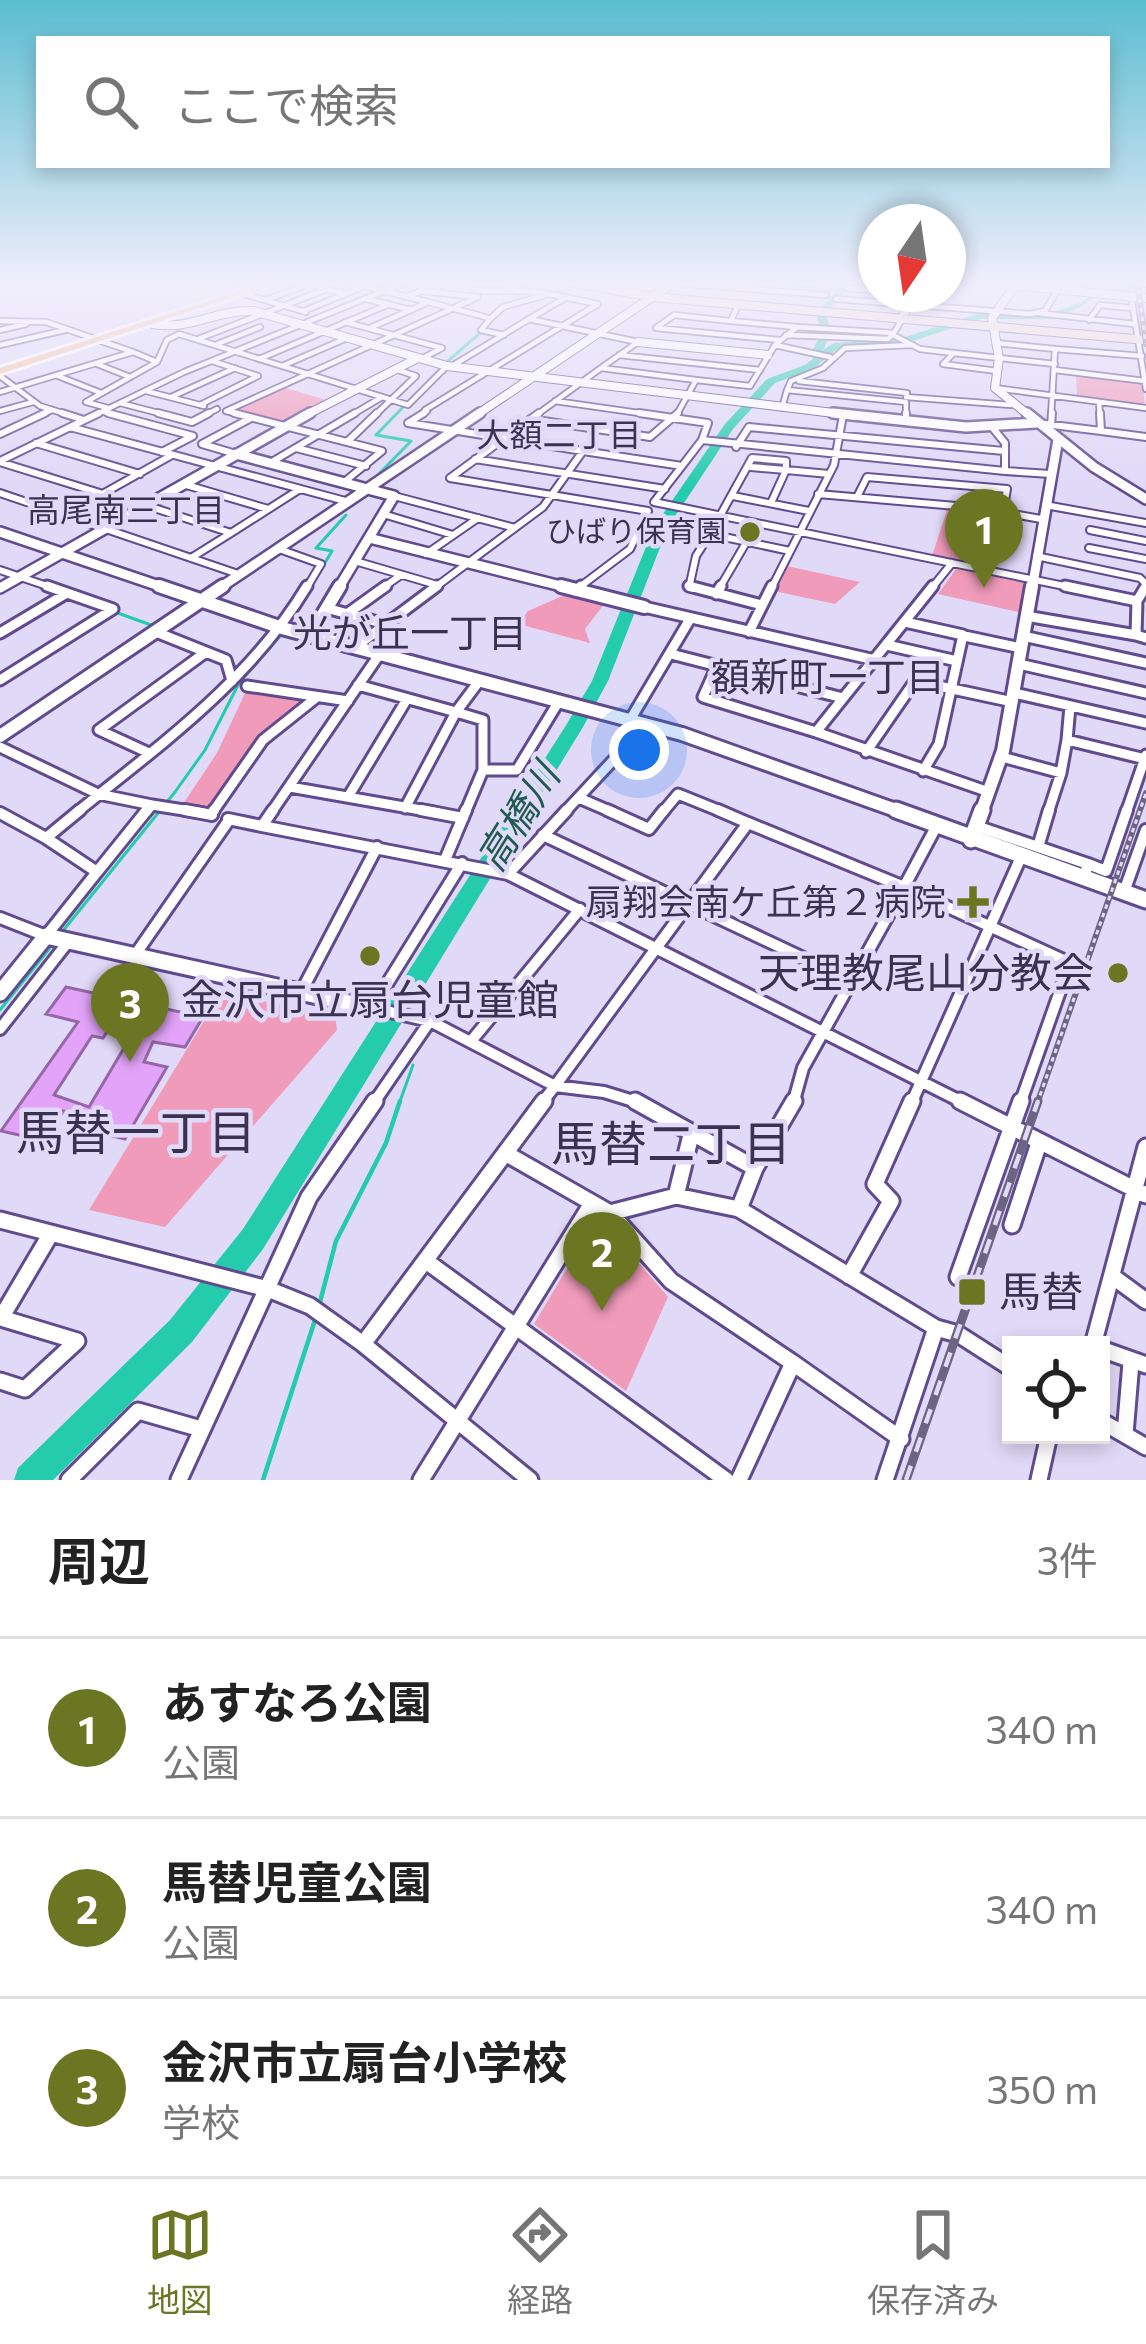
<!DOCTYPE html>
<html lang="ja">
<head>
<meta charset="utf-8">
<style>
  body { margin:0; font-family:Commissioner,"Noto Sans JP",sans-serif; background:#f6f6f6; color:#222 }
  .controls { position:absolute; right:36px; bottom:36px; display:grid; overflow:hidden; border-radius:0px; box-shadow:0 6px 18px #0003 }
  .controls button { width:108px; height:108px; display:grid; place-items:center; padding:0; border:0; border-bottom:3px solid #e0e0e0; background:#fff; color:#222; font:60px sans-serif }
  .compass { position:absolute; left:858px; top:204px; width:108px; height:108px; border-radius:50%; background:#fff; box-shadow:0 6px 18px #0003; rotate:193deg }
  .you { position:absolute; left:639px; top:750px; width:42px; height:42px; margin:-30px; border:9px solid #fff; border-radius:50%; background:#1a73e8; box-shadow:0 0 0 18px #1a73e833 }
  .badge { display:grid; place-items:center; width:78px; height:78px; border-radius:50%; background:#6b7622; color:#fff; font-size:39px; font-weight:700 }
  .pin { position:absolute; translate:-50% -99px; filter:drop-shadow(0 3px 6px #0008) }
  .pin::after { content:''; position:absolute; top:63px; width:42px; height:36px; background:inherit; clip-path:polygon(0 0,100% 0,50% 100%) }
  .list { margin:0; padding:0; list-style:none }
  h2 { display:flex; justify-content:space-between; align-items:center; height:156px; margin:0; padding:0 48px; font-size:51px }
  h2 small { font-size:39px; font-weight:400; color:#767676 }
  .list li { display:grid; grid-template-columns:78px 1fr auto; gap:36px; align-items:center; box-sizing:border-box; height:180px; padding:0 48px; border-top:3px solid #e0e0e0 }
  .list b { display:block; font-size:45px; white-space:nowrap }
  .list p { margin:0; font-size:39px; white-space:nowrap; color:#767676 }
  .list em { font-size:39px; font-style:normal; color:#767676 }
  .icon { flex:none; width:66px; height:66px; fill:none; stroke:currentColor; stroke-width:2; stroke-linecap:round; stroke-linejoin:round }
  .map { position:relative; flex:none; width:1146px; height:1480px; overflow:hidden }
  .search { position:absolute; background:#fff; box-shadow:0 6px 18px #0003; left:36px; right:36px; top:36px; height:132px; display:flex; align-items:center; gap:30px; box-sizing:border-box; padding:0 42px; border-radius:0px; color:#767676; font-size:45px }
  .sheet { height:696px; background:#fff }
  nav { display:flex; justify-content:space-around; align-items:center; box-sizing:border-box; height:168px; border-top:3px solid #e0e0e0; background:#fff; font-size:33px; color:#767676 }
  nav a { display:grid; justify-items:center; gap:6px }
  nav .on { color:#6b7622 }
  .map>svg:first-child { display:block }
  .green { fill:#f09bba }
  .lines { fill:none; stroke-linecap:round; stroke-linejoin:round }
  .stream-far1 { stroke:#25cbad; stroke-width:3 }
  .stream { stroke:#25cbad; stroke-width:4.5 }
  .river { fill:#25cbad; fill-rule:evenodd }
  .building { fill:#e2a3f8; stroke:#9567a6; stroke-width:3; fill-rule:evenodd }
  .minor-far4-casing { stroke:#604b8e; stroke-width:8 }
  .minor-far3-casing { stroke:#604b8e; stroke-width:10 }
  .minor-far2-casing { stroke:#604b8e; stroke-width:15 }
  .minor-far1-casing { stroke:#604b8e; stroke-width:16 }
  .minor-casing { stroke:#604b8e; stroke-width:21 }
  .tertiary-far3-casing { stroke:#604b8e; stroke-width:10 }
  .tertiary-far2-casing { stroke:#604b8e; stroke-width:14 }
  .tertiary-far1-casing { stroke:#604b8e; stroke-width:18 }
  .tertiary-casing { stroke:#604b8e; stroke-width:21 }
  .secondary-casing { stroke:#604b8e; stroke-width:10 }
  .primary-casing { stroke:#fff; stroke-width:6 }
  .minor-far4 { stroke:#fff; stroke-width:4.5 }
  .minor-far3 { stroke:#fff; stroke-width:6 }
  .minor-far2 { stroke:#fff; stroke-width:9 }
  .minor-far1 { stroke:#fff; stroke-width:10 }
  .minor { stroke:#fff; stroke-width:15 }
  .tertiary-far3 { stroke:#fff; stroke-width:8 }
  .tertiary-far2 { stroke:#fff; stroke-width:9 }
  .tertiary-far1 { stroke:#fff; stroke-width:12 }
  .tertiary { stroke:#fff; stroke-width:15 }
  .secondary { stroke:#fae1cf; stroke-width:8 }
  .primary { fill:#f5c49f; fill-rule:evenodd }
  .rail-far1-casing { stroke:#6d6483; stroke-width:6 }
  .rail-casing { stroke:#6d6483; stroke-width:9 }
  .rail-far1 { stroke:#e0d9f8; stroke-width:3; stroke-dasharray:4.5; stroke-linecap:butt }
  .rail { stroke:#e0d9f8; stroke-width:4.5; stroke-dasharray:15; stroke-linecap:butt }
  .poi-dot { fill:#6b7622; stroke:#e0d9f8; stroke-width:4.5 }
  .labels { text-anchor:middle; stroke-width:9; stroke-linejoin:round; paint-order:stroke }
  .far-poi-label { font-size:30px; fill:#3b3251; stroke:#e0d9f8; text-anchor:end }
  .far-neighbourhood-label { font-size:33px; fill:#3b3251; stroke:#e0d9f8 }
  .poi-label { font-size:36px; fill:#3b3251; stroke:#e0d9f8; text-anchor:end }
  .neighbourhood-label { font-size:39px; fill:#3b3251; stroke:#e0d9f8 }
  .water-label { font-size:39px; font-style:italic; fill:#1e5a4e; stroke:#e0d9f8 }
  .near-poi-label { font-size:42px; fill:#3b3251; stroke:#e0d9f8; text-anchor:end }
  .near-neighbourhood-label { font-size:48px; fill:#3b3251; stroke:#e0d9f8 }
</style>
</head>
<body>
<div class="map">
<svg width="1146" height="1480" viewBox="0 0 1146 1480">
  <rect width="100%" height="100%" fill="#e0d9f8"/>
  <path class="green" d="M1076,374l66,8 3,23 -68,-8z
    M282,387l44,13 -42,23 -52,-13z
    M948,507l33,3 -20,51 -29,-5z
    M787,566l73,16 -25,22 -61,-13z
    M956,569l72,14 -6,30 -84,-19z
    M567,594l38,9 -20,26 5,14 -72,-19 10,-13z
    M247,689l61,10 -49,41 -53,69 -23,-5 34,-51z
    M239,996l96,20 2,14 -172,197 -76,-17 126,-207z
    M596,1219l8,3 64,75 -42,94 -92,-67z"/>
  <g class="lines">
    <path class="stream-far1" d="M758,281l79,10
      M1100,291l46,-4
      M556,293l20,-6
      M1076,307l18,-11
      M448,361l33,-29
      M376,477l35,-36 -35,-6 65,-67
      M115,612l36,13
      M289,623l43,-72 -16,-3 30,-33
      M166,631l61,23 11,17
      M62,932l113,-140 30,-42 34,-67 42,-48
      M0,1010l53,-66
      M399,1104l14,-39"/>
    <path class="stream" d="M320,1302l16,-61 50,-98 14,-42
      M263,1480l53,-163"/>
    <path class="river" d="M844,281h9l-27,33 5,18 -8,18 11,-7 62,-3 84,-27h71l25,-9 5,3 -29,12h-71l-84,27 -60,3 -24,20 -38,14 -42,46 -65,98 -60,154 -25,46 -320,522 -71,93 -139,138h-39l4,-12 152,-148 73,-91 322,-502 27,-46 62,-154 71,-103 42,-45 38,-14 10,-8 -4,-3 10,-22 -5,-18z"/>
  </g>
  <path class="building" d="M66,987l137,30 -18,30 -32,-5 -9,20 23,5 -42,72 -47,-11 7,-12 -22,-5 -5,9 -16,-4 -14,21 -27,-6 77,-109 -32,-8zM112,1024l22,7 -45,76 -35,-12 38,-59 11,2z"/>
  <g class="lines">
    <defs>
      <path id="minor-far4" d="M231,281l20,7
        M343,281l21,5 13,-5
        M486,281l28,6 10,-6
        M1064,281h68
        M1141,281l5,3
        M674,283l152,12
        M437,287l13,-6
        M846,288l30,3
        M473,290c28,3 48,-2 76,4l-46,13 -13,12
        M247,295l59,17
        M1131,296l15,93
        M367,299l44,11 17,-8 54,14 8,3 -9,11 23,5
        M836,299l194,15 15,-3 12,-20
        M266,300l43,-16 37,10
        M738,305l-7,16 -57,-6 -18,13 124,12
        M304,311l60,-25 64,16
        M1039,313l95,11
        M529,319l36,-21
        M1089,320l11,-15 32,3
        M0,321l46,1 87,30
        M731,321l66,6
        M345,322l97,26 -21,11
        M372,327l39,-17
        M0,330l26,-6
        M786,335l102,4 6,-6
        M893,335l27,14 34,4
        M198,339l129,-50
        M996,343l59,6 -4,67
        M0,345l65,-15
        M215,345l45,-18
        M775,345l55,12
        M1055,349l87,7
        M619,355l141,15
        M259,359l128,-54
        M97,364l33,13
        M282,366l65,-28
        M452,366l77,-47 109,23 -37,26 95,12 -20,36
        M1055,370l90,11
        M997,371l-54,-7 11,-11 101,11
        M0,376l40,30 32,10
        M58,376l43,17
        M696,380l54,6 25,-41 22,-18 97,6 8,-14
        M799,381l108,12
        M995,388l151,20
        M787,390l4,-9 32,-13 22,-20 68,-3
        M146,391l58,15
        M0,392l133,-40 24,10
        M171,397l64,-29
        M906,397l105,8
        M555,401l105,15
        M120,403l50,13
        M1099,403l1,13
        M200,405l58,-29 -46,-15
        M108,408l-22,-6 71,-40 10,-22 12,-6 229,71 39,-39
        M782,408l5,-18 119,12v14
        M425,410l173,-106 -49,-10
        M0,411l33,-9
        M104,412l15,4
        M39,416l13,-6
        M93,416l91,-44 225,-91
        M203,416l14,-7
        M246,416l-20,-5 252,-114 -57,-6 -15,6
        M350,416l32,-19
        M374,416l42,-40 -21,-7
        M419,416l8,-5
        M535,416l66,-48"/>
      <path id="minor-far3" d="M62,413l22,7
        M108,413l85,23 -31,16
        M158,413l34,9 17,-9
        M234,413l148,38 -39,32
        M424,413l-16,10 175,28 -40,56 -110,82
        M539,413l-89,65 198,33 -18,38 -53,40
        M639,413l69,10 -6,17
        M906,413v9
        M530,419l120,18 28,-24
        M1045,424l56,7 -1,-18
        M1051,425l1,-12
        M70,427l279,75
        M992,427l13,16v28l45,3
        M1101,431l45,6
        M0,434l45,-21
        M347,442l30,-29
        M36,443l104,31
        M736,447l13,-20 255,24
        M296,448l70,18
        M583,451l99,15 20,-26 303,31
        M236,454l-34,-10 49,-26
        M475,459l190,30
        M0,461l99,-48
        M0,462l103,32
        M270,463l85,-50
        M682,466l-28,36 425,87
        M751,467l35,3 -15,33
        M183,484l85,25
        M0,493l241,82
        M818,494l161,14 62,11
        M394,496l121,32
        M733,496l76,15
        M857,497l10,-20 140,12 -4,23
        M145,505l86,28 69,-44
        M1045,505l101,18
        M383,514l70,21
        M65,515l107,-60
        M1090,530l56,11
        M1089,548l57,11
        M279,549l42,15 -15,25
        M790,551l-80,-17 42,-76 34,3v9l43,4
        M426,554l52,-36
        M1036,556l104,22 6,6
        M191,558l40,-25
        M355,561l82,24
        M0,570l56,19
        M381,589l20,-14
        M694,589l-5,-1 7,-32 14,-22
        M719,589l28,-48
        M771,589l63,-124 9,-50
        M931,589l21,-26"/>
      <path id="minor-far2" d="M689,586l73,19
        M933,586l-117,146 173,60
        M1065,586l72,15
        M1146,586l-9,15 -1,34 10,3
        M575,591l6,-5
        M716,594l5,-8
        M644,607l231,53
        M326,608l59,16
        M347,614l39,-28
        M1026,616l110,19
        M905,622l58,13 -24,109 -16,27
        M156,632l50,20
        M749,632l23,-46
        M0,633l67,-40
        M960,635l61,13
        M1023,636l123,27
        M887,645l70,16
        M354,648l83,-62
        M671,654l172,44
        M1019,664l127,29
        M717,666l-14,31 113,35
        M0,680l113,-71 -66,-23
        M480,680l-24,32 27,8v50
        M358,685l98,27 -51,96
        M247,686l101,15
        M1014,693l132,30
        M630,720l60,-101
        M1067,740l3,-34
        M0,747l98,47 54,11 -7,8
        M866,752l49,-71 98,21
        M149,753l-50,-23 107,-78 20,8 6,21
        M1002,757l59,16 6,-33 78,19
        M290,787l148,26
        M348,797l59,-98
        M579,798l35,15
        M152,805l51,8
        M76,813c85,-69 174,-132 231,-227
        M212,813l51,-73 54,-43
        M271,813l108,-158
        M465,813l18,-43h34l42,-69
        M564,813l83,-89
        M662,813l16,-19 47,19
        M1048,813l13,-40
        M1126,813l20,-58"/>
      <path id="minor-far1" d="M185,810l27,5
        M273,810l-11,16 246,48 458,230
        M421,810l42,8
        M607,810l42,19 15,-19
        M718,810l30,13
        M0,813l46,25
        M211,815l3,-5
        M228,819l34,7
        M976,826l112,38
        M543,835l309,146
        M1038,847l11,-37
        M445,860l21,-50
        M97,872l50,-62
        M508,874l59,-64
        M1084,878l4,-14 18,7 21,-61
        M1124,892l22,-62
        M0,918l46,18 51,-64 -51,-34 34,-28
        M135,955l94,-135
        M300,994l77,-147
        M430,1021l-58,-13 90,-145
        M0,1029l68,-87
        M472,1040l108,-131
        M373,1104l57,-83 125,65 193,-263 156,64 32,-60
        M541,1104l14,-18 49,6 39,12
        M793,1104l10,-36 101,-181 166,76 -50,141
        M911,1104l110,-247"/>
      <path id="minor" d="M635,1101l120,67
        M960,1101l186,94
        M505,1153l105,60 66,-17 63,13 197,119
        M676,1196l15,-61
        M739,1209l16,-41 39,-67
        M610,1213l61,68 122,82
        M0,1220l268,69 42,17 53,38
        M1012,1225l27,-82
        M426,1261l300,219
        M849,1276l42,-75 -16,-17 37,-83
        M1112,1276l34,25
        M958,1277l63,-176
        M1,1318l49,-83
        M1093,1345l53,-198
        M1101,1349l45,16
        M0,1381l25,8 52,-48 -76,-23
        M1101,1421l45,26
        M1125,1434l6,-72
        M69,1480l69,-69 63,18
        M179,1480l130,-283 66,-96
        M421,1480l170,-275
        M530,1480l-167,-136 181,-243
        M739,1480l54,-117 108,76
        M885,1480l51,-152 22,6 53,34
        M1039,1480l10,-45"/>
      <path id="tertiary-far3" d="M972,281l174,17
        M1014,287l-22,31 7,40 -4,30 35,28
        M902,319l11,-25
        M153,324c37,7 64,-15 101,-13l193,55 411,50
        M638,342l130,13
        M304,416l114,-58
        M475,416l201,-135"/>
      <path id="tertiary-far2" d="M833,413l133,14 70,-4
        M1027,413l67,54 52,32
        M236,454l158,42 -56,93
        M0,532l168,57
        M369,538l204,51
        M0,588l310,-175
        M218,589l262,-176
        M1032,589l26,-150"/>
      <path id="tertiary-far1" d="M159,586l123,42 400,106 222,79
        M561,586l83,21
        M310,636l30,-50
        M0,736l223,-150
        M981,813l22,-62 29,-165"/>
      <path id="tertiary" d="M896,810l250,90
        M971,840l11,-30
        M0,993l46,-57 326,72"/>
      <path id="secondary" d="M565,281l87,16 494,43"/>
      <path id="primary" d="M271,281h12l-283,93v-6z"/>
    </defs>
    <use href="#minor-far4" class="minor-far4-casing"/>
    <use href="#minor-far3" class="minor-far3-casing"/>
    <use href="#minor-far2" class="minor-far2-casing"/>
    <use href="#minor-far1" class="minor-far1-casing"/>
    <use href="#minor" class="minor-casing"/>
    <use href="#tertiary-far3" class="tertiary-far3-casing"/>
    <use href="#tertiary-far2" class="tertiary-far2-casing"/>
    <use href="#tertiary-far1" class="tertiary-far1-casing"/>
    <use href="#tertiary" class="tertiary-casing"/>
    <use href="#secondary" class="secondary-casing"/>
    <use href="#primary" class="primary-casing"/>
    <use href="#minor-far4" class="minor-far4"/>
    <use href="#minor-far3" class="minor-far3"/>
    <use href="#minor-far2" class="minor-far2"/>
    <use href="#minor-far1" class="minor-far1"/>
    <use href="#minor" class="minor"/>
    <use href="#tertiary-far3" class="tertiary-far3"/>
    <use href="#tertiary-far2" class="tertiary-far2"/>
    <use href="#tertiary-far1" class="tertiary-far1"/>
    <use href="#tertiary" class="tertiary"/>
    <use href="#secondary" class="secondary"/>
    <use href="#primary" class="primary"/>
    <defs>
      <path id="rail-far1" d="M1137,281l9,63
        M1037,1104l109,-311"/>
      <path id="rail" d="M906,1480l132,-379"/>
    </defs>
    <use href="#rail-far1" class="rail-far1-casing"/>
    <use href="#rail" class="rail-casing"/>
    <use href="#rail-far1" class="rail-far1"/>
    <use href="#rail" class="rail"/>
  </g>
  <linearGradient id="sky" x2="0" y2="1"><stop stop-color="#5abdd0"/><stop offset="0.58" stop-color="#f1eefc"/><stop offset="1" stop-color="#f1eefc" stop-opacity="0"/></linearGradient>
  <rect width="1146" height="488" fill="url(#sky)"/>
  <g class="poi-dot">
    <circle cx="750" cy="532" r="12"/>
    <path d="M967 884h12v12h12v12h-12v12h-12v-12h-12v-12h12z"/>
    <circle cx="370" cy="956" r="12"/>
    <circle cx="1118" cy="973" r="12"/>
    <rect x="957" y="1277" width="30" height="30" rx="6"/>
  </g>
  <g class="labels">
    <g class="far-poi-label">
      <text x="726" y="542">ひばり保育園</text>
    </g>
    <g class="far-neighbourhood-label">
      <text x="559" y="447">大額二丁目</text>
      <text x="126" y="522">高尾南三丁目</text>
    </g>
    <g class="poi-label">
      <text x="946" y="915">扇翔会南ケ丘第２病院</text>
    </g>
    <g class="neighbourhood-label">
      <text x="410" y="647">光が丘一丁目</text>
      <text x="828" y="691">額新町一丁目</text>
    </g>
    <g class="water-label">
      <text transform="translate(518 817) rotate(-58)" y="14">高橋川</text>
    </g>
    <g class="near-poi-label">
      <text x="1094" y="988">天理教尾山分教会</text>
      <text x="370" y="1015" text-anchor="middle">金沢市立扇台児童館</text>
      <text x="999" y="1307" text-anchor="start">馬替</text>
    </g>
    <g class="near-neighbourhood-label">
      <text x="136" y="1150">馬替一丁目</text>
      <text x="671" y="1161">馬替二丁目</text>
    </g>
  </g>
</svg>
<div class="controls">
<button><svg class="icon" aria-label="locate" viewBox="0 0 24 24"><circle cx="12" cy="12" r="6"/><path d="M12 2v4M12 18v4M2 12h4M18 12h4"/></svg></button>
</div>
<svg class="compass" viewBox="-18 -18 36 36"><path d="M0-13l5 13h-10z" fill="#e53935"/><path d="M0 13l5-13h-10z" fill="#767676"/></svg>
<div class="you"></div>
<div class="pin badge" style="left:984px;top:588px">1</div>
<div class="pin badge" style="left:602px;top:1311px">2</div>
<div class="pin badge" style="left:130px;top:1062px">3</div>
<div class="search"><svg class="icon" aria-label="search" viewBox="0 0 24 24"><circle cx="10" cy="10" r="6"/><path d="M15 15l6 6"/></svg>ここで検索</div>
</div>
<section class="sheet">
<h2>周辺<small>3件</small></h2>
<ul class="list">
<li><span class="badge">1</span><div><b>あすなろ公園</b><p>公園</p></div><em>340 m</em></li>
<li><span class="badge">2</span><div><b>馬替児童公園</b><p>公園</p></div><em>340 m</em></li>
<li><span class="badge">3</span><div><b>金沢市立扇台小学校</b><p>学校</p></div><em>350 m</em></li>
</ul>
</section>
<nav>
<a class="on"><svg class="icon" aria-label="map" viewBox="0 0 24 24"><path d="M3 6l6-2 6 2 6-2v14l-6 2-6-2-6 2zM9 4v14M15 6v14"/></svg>地図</a>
<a><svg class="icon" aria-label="directions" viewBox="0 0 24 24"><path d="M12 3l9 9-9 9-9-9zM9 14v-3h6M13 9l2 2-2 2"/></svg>経路</a>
<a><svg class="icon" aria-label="saved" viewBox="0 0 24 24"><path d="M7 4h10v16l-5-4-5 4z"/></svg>保存済み</a>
</nav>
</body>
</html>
